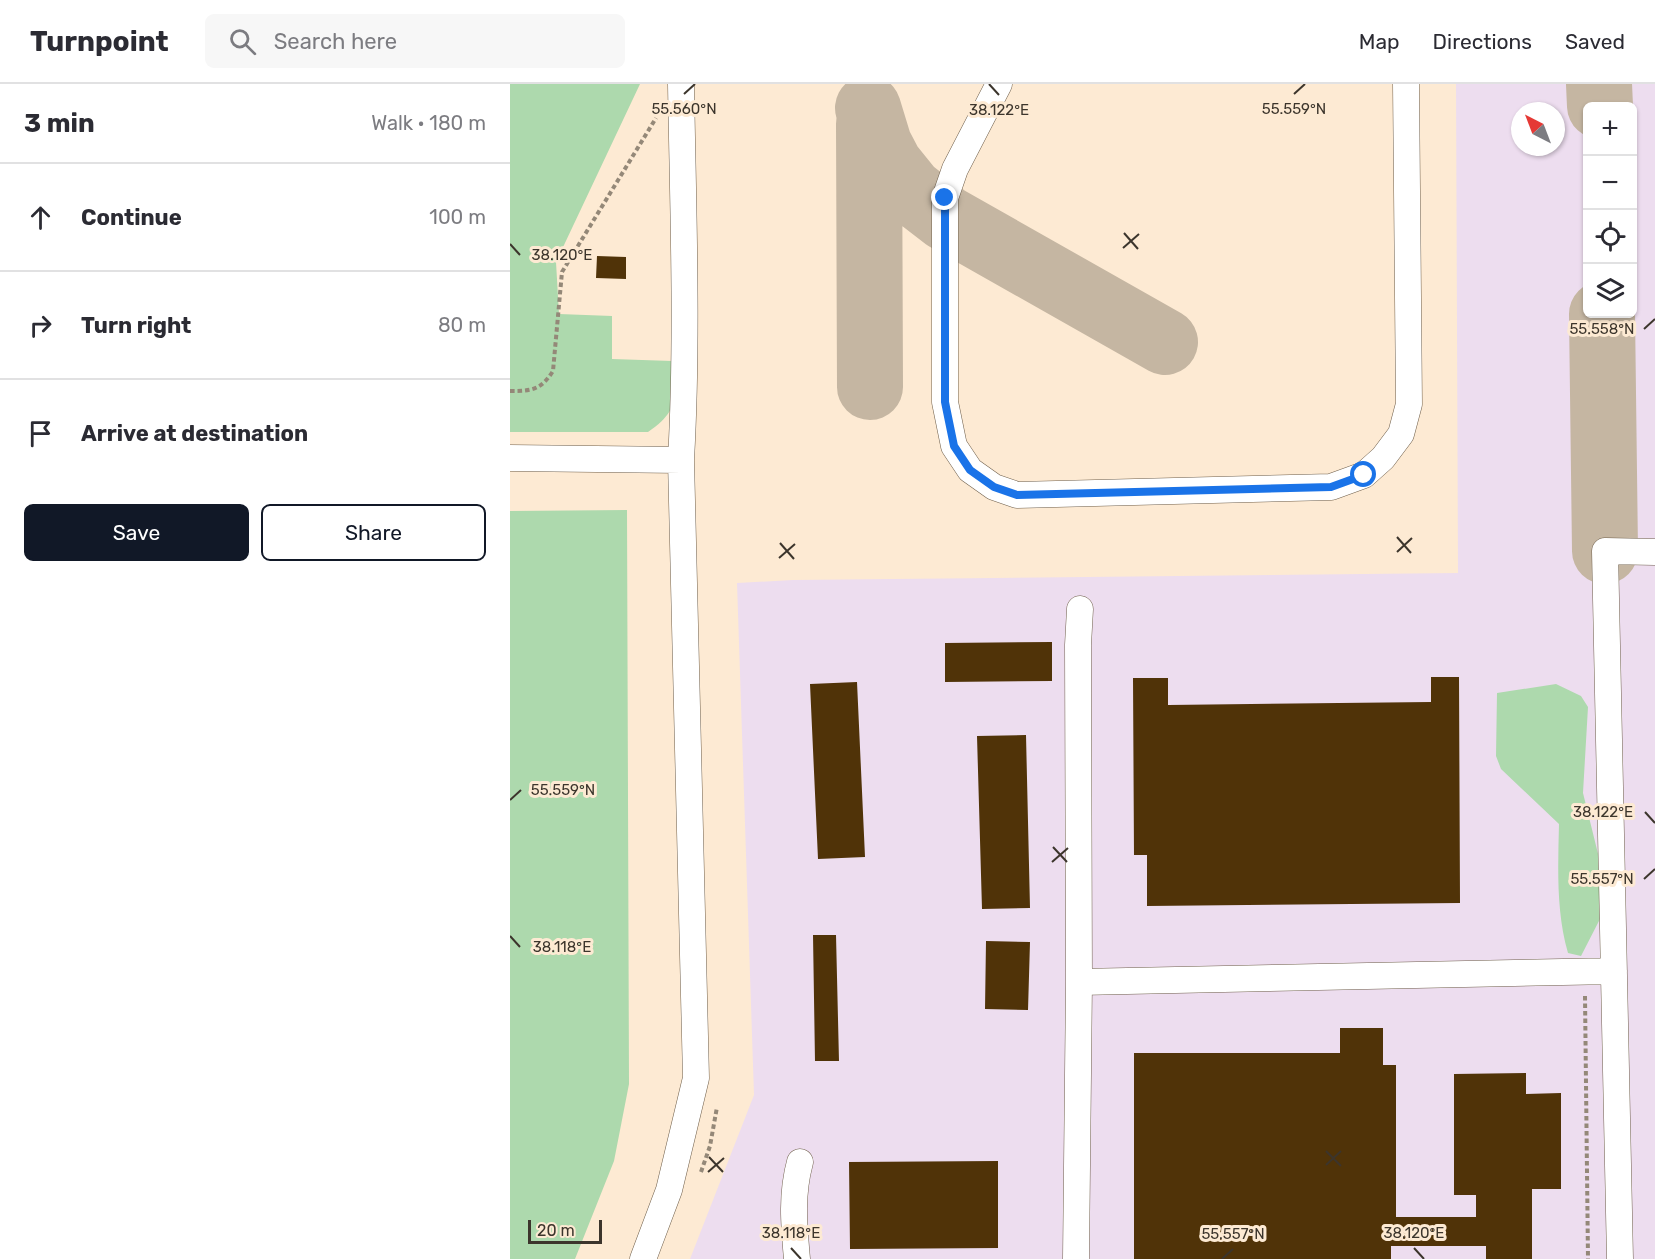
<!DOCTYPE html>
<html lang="en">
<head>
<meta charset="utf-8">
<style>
  body { margin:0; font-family:Rubik,sans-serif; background:#f7f7f7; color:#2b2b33 }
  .controls { position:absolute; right:18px; top:18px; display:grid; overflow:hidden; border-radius:9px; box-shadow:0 2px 4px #0004 }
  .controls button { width:54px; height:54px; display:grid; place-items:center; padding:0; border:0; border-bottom:2px solid #e1e1e2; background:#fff; color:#2b2b33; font:30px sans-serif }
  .compass { position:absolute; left:1001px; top:18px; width:54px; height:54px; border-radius:50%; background:#fff; box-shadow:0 2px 4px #0004; rotate:318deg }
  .scale { position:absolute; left:18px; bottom:15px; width:74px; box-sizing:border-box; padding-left:6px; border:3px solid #3c352c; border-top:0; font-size:16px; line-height:21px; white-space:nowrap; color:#3c352c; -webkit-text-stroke:4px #fdead3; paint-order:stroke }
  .stop { position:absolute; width:18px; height:18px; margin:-14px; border:4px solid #1a73e8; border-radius:50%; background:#fff }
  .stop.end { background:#1a73e8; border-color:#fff; box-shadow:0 2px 6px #0008 }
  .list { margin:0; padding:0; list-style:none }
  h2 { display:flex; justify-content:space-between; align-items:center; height:78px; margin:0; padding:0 24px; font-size:26px }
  h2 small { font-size:20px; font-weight:400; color:#7c7c81 }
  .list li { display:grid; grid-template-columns:39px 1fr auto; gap:18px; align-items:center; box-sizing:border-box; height:108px; padding:0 24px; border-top:2px solid #e1e1e2 }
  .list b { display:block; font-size:22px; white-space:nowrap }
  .list em { font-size:20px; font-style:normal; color:#7c7c81 }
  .actions { display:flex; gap:12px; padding:18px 24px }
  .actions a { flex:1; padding:14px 0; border:2px solid #111827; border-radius:9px; text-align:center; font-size:21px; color:#111827 }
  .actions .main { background:#111827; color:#fff }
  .icon { flex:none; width:33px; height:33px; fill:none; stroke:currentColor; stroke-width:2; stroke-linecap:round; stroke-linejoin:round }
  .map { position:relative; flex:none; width:1145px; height:1175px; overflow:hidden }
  header { display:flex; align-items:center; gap:36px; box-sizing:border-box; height:84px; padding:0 30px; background:#fff; border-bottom:2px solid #e1e1e2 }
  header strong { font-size:28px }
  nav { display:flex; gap:33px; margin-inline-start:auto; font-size:21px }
  .search { width:420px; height:54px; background:#f7f7f7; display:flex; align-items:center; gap:15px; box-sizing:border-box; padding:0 21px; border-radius:9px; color:#7c7c81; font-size:22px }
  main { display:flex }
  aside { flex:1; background:#fff }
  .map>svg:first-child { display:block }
  .industrial { fill:#edddef; fill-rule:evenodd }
  .green { fill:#add9ad }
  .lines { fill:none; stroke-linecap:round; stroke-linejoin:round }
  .taxiway { stroke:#c5b6a2; stroke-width:66 }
  .building { fill:#503308 }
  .minor-casing { stroke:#70604c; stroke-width:27 }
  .path { stroke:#948878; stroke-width:4; stroke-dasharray:4.5 3; stroke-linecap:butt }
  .minor { stroke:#fff; stroke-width:26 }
  .route { stroke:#1a73e8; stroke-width:8 }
  .ticks { fill:none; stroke:#3c352c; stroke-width:2 }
  .ticks-label { font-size:15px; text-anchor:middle; fill:#3c352c; stroke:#fdead3; stroke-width:6; stroke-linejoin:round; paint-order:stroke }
</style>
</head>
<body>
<header>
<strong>Turnpoint</strong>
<div class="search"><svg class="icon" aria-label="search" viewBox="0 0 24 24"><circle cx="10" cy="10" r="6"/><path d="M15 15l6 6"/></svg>Search here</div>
<nav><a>Map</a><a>Directions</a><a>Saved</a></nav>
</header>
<main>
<aside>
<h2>3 min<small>Walk · 180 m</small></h2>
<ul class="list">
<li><svg class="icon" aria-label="ahead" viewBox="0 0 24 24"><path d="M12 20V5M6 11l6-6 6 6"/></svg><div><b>Continue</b></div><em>100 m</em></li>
<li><svg class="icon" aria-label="right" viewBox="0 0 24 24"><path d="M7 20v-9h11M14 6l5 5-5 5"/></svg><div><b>Turn right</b></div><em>80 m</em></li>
<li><svg class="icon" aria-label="arrive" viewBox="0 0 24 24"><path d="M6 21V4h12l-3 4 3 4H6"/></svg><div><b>Arrive at destination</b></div></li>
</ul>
<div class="actions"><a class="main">Save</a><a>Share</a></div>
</aside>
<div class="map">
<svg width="1145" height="1175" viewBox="0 0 1145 1175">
  <rect width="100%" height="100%" fill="#fdead3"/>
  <path class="industrial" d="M946,0h199v1175h-965l64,-164 -17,-512 56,-3 665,-7zM1078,22h44v208h-44zM1010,27h36v36h-36z"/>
  <path class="green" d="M0,0h130l-84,178 3,52 53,2v43l60,2c2,37 9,48 -24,71h-138z
    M117,426l2,574 -15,77 -39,98h-65v-748z
    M1046,600l25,12 7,11 -5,86 21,85v14l-4,27 -19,37 -13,-3c-12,-42 -10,-86 -9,-129l-58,-55 -5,-13 1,-63z"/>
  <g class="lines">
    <path class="taxiway" d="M1089,0l1,22
      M358,24l11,36 11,21 21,26 35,27 219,124
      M359,40l1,263
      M1092,230l3,237"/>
  </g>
  <path class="building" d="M87,172l29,1v22l-30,-1z
    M542,558v39l-107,1v-39z
    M921,593h28l1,226 -313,3v-51h-13l-1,-177h35v27l263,-3z
    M347,598l8,175 -47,2 -8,-175z
    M516,651l4,173 -48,1 -5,-173z
    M303,851h23l3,126h-24z
    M476,857l44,1 -2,68 -43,-1z
    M830,944h43v37h13v152h80v-22h-22v-121l72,-1v21l35,-1v96h-29v70h-46v-13h-95v13h-257v-206h206z
    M488,1077v87l-148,1 -1,-87z"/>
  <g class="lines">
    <defs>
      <path id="minor" d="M489,0l-44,85 -10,29v204l9,44 16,24 24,17 23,8 314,-8 33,-12 19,-17 18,-24 8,-30 -3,-320
        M0,374l171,2
        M569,898l535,-11
        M133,1175l26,-69 27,-112 -15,-618c7,-125 2,-251 0,-376
        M287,1175c-3,-34 -6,-64 3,-97
        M566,1175l3,-277 -1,-337 2,-36
        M1110,1175l-15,-708 50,1"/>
    </defs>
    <use href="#minor" class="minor-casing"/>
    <path class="path" d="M0,307c22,0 31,-1 43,-20l9,-99 94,-154
      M1075,912l3,263
      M191,1088l9,-26 7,-39"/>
    <use href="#minor" class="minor"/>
  </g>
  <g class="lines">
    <path class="route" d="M435,114v204l9,44 16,24 24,17 23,8 314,-8 33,-12"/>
  </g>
  <path class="ticks" d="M479,0l10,11M174,10l11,-10M784,10l11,-10M614,149l14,16M0,160l10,11M613,164l16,-14M1134,245l11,-10M887,453l14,16M270,459l14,16M887,468l15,-14M269,474l16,-14M0,716l11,-10M1135,728l10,11M543,763l14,15M542,778l16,-14M1134,795l11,-10M0,852l10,11M816,1067l15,15M199,1073l14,15M816,1081l15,-14M198,1088l16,-14M281,1164l10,11M904,1164l10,11M712,1175l11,-10"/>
  <g class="ticks-label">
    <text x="784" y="30">55.559°N</text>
    <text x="174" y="30">55.560°N</text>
    <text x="489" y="31">38.122°E</text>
    <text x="52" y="176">38.120°E</text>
    <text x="1092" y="250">55.558°N</text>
    <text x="53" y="711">55.559°N</text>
    <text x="1093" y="733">38.122°E</text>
    <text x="1092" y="800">55.557°N</text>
    <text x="52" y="868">38.118°E</text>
    <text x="281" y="1154">38.118°E</text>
    <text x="904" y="1154">38.120°E</text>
    <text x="723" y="1155">55.557°N</text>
  </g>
</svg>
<div class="controls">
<button>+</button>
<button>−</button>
<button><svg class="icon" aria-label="locate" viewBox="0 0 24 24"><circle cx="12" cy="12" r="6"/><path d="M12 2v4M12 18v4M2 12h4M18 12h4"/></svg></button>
<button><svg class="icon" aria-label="layers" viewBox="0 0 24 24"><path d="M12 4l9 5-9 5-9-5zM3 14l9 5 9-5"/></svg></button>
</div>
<svg class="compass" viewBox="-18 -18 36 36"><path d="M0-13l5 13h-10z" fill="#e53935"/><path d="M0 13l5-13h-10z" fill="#7c7c81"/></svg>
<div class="scale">20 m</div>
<div class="stop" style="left:854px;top:391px"></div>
<div class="stop end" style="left:435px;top:114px"></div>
</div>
</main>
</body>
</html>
